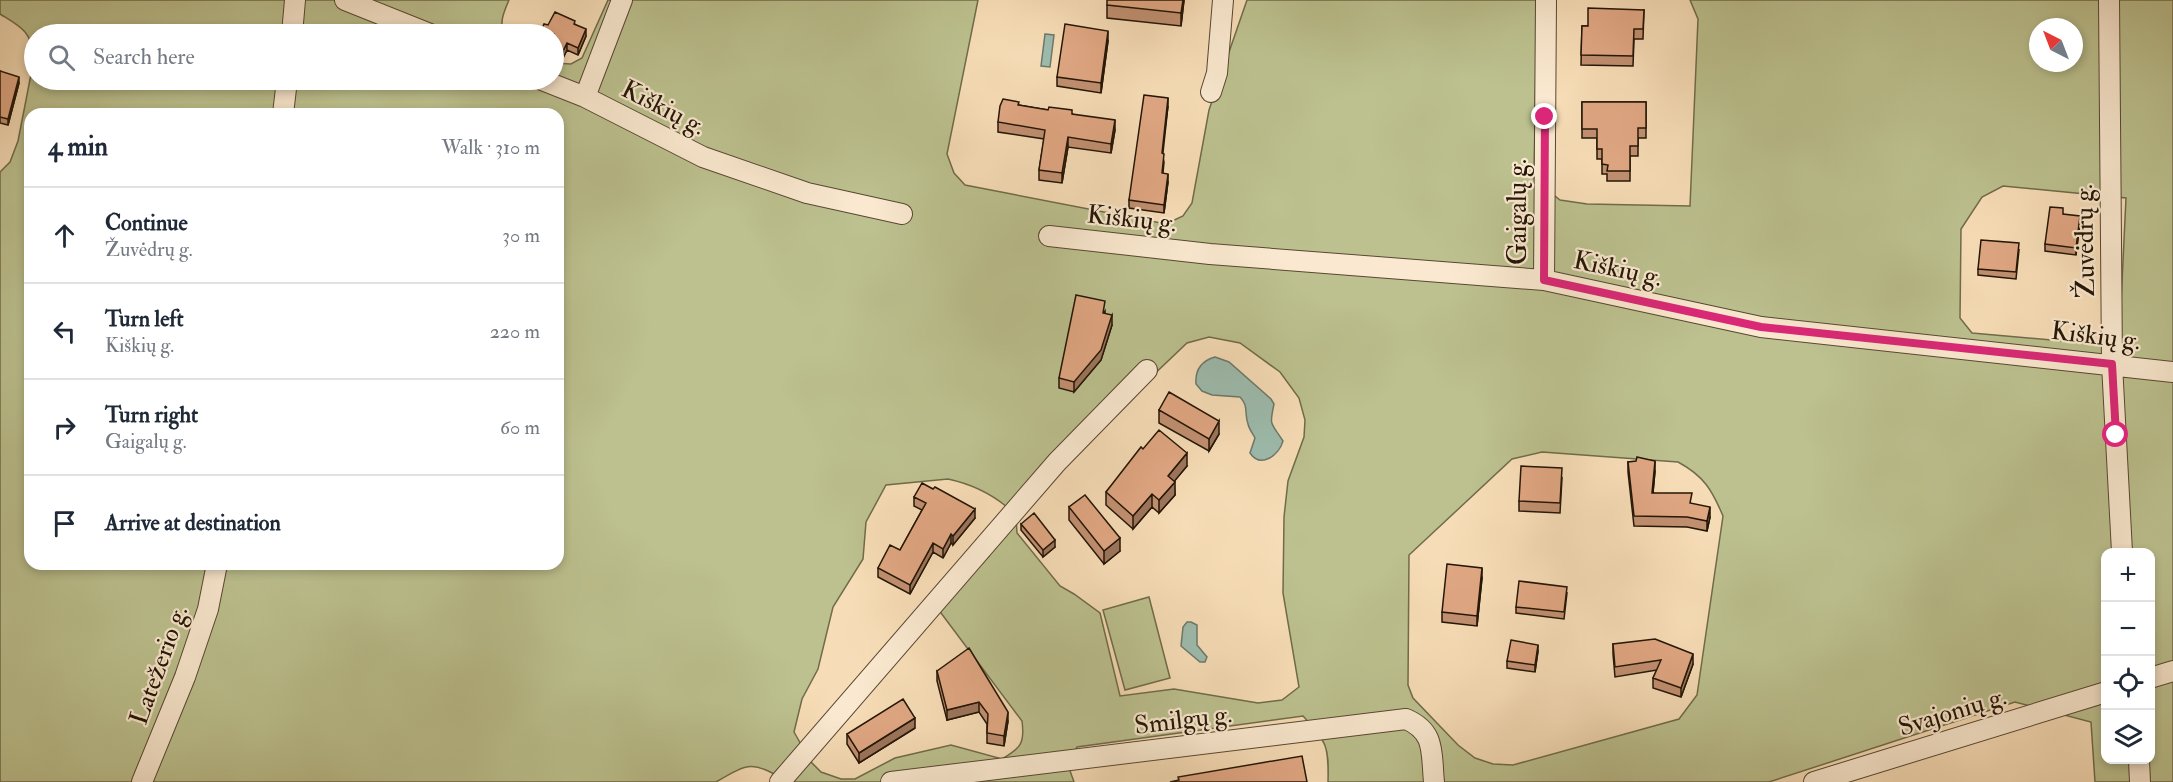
<!DOCTYPE html>
<html lang="en">
<head>
<meta charset="utf-8">
<style>
  body { margin:0; font-family:"IM FELL Double Pica",serif; background:#f6f6f7; color:#1f2937 }
  .controls { position:absolute; right:18px; bottom:18px; display:grid; overflow:hidden; border-radius:12px; box-shadow:0 3px 9px #0003 }
  .controls button { width:54px; height:54px; display:grid; place-items:center; padding:0; border:0; border-bottom:2px solid #e0e1e3; background:#fff; color:#1f2937; font:30px sans-serif }
  .compass { position:absolute; left:2029px; top:18px; width:54px; height:54px; border-radius:50%; background:#fff; box-shadow:0 3px 9px #0003; rotate:318deg }
  .stop { position:absolute; width:18px; height:18px; margin:-14px; border:4px solid #db2777; border-radius:50%; background:#fff }
  .stop.end { background:#db2777; border-color:#fff; box-shadow:0 2px 6px #0008 }
  .list { margin:0; padding:0; list-style:none }
  h2 { display:flex; justify-content:space-between; align-items:center; height:78px; margin:0; padding:0 24px; font-size:26px }
  h2 small { font-size:20px; font-weight:400; color:#747a83 }
  .list li { display:grid; grid-template-columns:39px 1fr auto; gap:18px; align-items:center; box-sizing:border-box; height:96px; padding:0 24px; border-top:2px solid #e0e1e3 }
  .list b { display:block; font-size:22px; white-space:nowrap }
  .list p { margin:0; font-size:20px; white-space:nowrap; color:#747a83 }
  .list em { font-size:20px; font-style:normal; color:#747a83 }
  .icon { flex:none; width:33px; height:33px; fill:none; stroke:currentColor; stroke-width:2; stroke-linecap:round; stroke-linejoin:round }
  .map { position:relative; flex:none; width:2173px; height:782px; overflow:hidden }
  .search { position:absolute; background:#fff; box-shadow:0 3px 9px #0003; left:24px; top:24px; width:540px; height:66px; display:flex; align-items:center; gap:15px; box-sizing:border-box; padding:0 21px; border-radius:33px; color:#747a83; font-size:22px }
  .panel { position:absolute; background:#fff; box-shadow:0 3px 9px #0003; left:24px; top:108px; width:540px; height:462px; border-radius:18px }
  .map>svg:first-child { display:block }
  .green { fill:#bcc18f; stroke:#706b4a; stroke-width:1.5; fill-rule:evenodd }
  .water { fill:#9dbcae; stroke:#6c796b; stroke-width:1.5 }
  .lines { fill:none; stroke-linecap:round; stroke-linejoin:round }
  .minor-casing { stroke:#584732; stroke-width:22 }
  .minor { stroke:#fae9d0; stroke-width:20 }
  .wall { fill:#c19071; stroke:#231506; stroke-width:1.5 }
  .shaded-wall { fill:#9d755c; stroke:#231506; stroke-width:1.5 }
  .building { fill:#e0a783; stroke:#231506; stroke-width:1.5 }
  .route { stroke:#db2777; stroke-width:8 }
  .labels { text-anchor:middle; stroke-width:4.5; stroke-linejoin:round; paint-order:stroke }
  .street-label { font-size:26px; fill:#231506; stroke:#fae9d0 }
</style>
</head>
<body>
<div class="map">
<svg width="2173" height="782" viewBox="0 0 2173 782">
  <rect width="100%" height="100%" fill="#f7ddb7"/>
  <filter id="stains"><feTurbulence type="fractalNoise" baseFrequency=".00333" numOctaves="4"/><feColorMatrix values="0 0 0 0 .2 0 0 0 0 .09 0 0 0 0 .02 0 0 0 .5 -.17"/></filter>
  <radialGradient id="worn" r=".72"><stop offset=".6" stop-color="#630" stop-opacity="0"/><stop offset="1" stop-color="#630" stop-opacity=".3"/></radialGradient>
  <path class="green" d="M0,0h509c-5,12 -10,22 -5,34h-470v23c-3,-26 -13,-30 -34,-43z
    M608,0h370l-31,154 7,19 11,12 201,39 17,-8 9,-13 17,-93 38,-110h290l-3,179 26,21 27,4 103,2 8,-187 -8,-19h483v782h-78l-4,-60 -76,-20 -246,80h-441c1,-36 -1,-40 -25,-66l-226,31 -9,18 6,17h-284c-37,-19 -37,-22 -74,0h-716v-610l10,-10 8,-21 16,-82v21h520v-17l17,1 11,-6zM2038,27h36v36h-36zM30,114h528v450h-528zM2003,186l123,12 -7,148 -147,-13 -12,-15 1,-89 21,-32zM1209,337l31,6 40,29 19,26 6,22 -1,17 -16,44 -4,36 -1,76 16,94 -17,13 -24,3 -84,-14 -54,7 -20,-83 -26,-19 -14,-8 -43,-53 -1,-15 67,-76 104,-99zM1542,452l136,10c26,14 34,28 45,54l-26,179 -18,24 -166,46 -20,-1 -18,-6 -17,-13 -45,-47 -5,-13 1,-130 103,-96zM948,479c23,5 41,13 59,28l-18,49 -51,53 84,112c3,22 -1,27 -20,38l-51,-14 -56,13 -40,21h-14l-20,-7 -10,-10 -17,-30 8,-33 16,-30 15,-62 30,-48 3,-37 20,-37zM2106,552h44v208h-44z
    M1149,597l21,81 -45,12 -22,-80z"/>
  <path class="water" d="M1045,34l9,1 -4,32 -9,-1z
    M1215,357l14,5 42,37 3,5c-5,23 -3,18 9,37 -4,14 -22,28 -33,12l5,-15c-2,-4 -6,-9 -7,-14 -4,-11 1,-18 -8,-27l-28,-2 -10,-4 -6,-7c-1,-13 5,-23 19,-27z
    M1187,622h4l6,3v20l10,12 -2,5h-5l-19,-16 2,-19z"/>
  <g class="lines">
    <defs>
      <path id="minor" d="M345,0l85,34
        M2109,0l3,364 10,188
        M292,34l3,-34
        M542,80l43,17 118,60 104,36 95,21
        M1211,92l6,-19 6,-73
        M585,97l37,-97
        M283,114l4,-34
        M1049,236l161,18 334,26 217,47 412,45
        M1544,280l2,-280
        M2150,678l23,-7
        M2139,760l1,22
        M142,782l43,-105 23,-68 9,-45
        M780,782l277,-320 90,-92
        M891,782l515,-63c30,13 25,34 28,63
        M1814,782l292,-90"/>
    </defs>
    <use href="#minor" class="minor-casing"/>
    <use href="#minor" class="minor"/>
  </g>
  <path class="wall" d="M1184,0l-3,26 -74,-8v-13z
    M1644,10l-1,29h-9l-1,27 -52,-1 1,-39h6z
    M575,24l11,12 -8,19 -11,-5 -4,8 -9,-4v-20l-6,-9z
    M1108,41l-7,52 -44,-7v-9z
    M0,71l19,12 -11,42 -8,-2z
    M1582,102h64v36h-8v18h-8v25h-23v-7h-5v-15h-5v-21h-15z
    M1019,105l53,9 43,16 -4,23 -43,-6 -6,36 -23,-3v-10l5,-31 -46,-7v-10z
    M1168,106l-6,47 2,9 -1,11 5,9 -4,31 -35,-5v-8z
    M2063,214l17,8 -4,33 -31,-4v-7z
    M2019,250l-3,29 -38,-4v-6z
    M1105,311v3l7,11 -11,35 -27,32 -15,-4v-10z
    M1159,410l60,24 -10,17 -50,-28z
    M1143,449l44,17 -13,15 1,14 -16,18 -7,-6 -19,22 -27,-24v-13z
    M1628,462l27,9 -2,22 39,11 18,13 -3,14 -20,-4 -53,-1 -6,-54z
    M1562,478l-2,35 -41,-2v-10z
    M914,497l61,21 -22,27 -2,-2 -8,15 -10,-6 -23,42 -32,-17v-9l22,-18 22,-40 -8,-4z
    M1069,507l51,44 -16,13 -35,-44z
    M1021,524l34,23 -12,10 -22,-27z
    M1482,578l-5,48 -35,-4v-10z
    M1567,593l-3,26 -48,-6v-6z
    M1613,644l80,20 -12,33 -28,-9v-10l4,-8 -42,7 -2,-23z
    M1538,651l-3,21 -28,-4v-7z
    M937,671l71,50 -4,25 -17,-3v-19l-8,-12 -32,8 -10,-39z
    M915,728l-56,35 -12,-19v-10z"/>
  <path class="shaded-wall" d="M1183,0h1l-3,26v-13z
    M586,29v7l-8,19v-7z
    M1108,31v10l-7,52v-10z
    M567,43v7l-4,8v-7z
    M19,77v6l-11,42v-6z
    M1168,98v8l-6,56v-9z
    M1115,120v10l-4,23v-9z
    M1068,137v10l-6,36v-10z
    M1168,174v8l-4,31v-8z
    M2080,216v6l-4,33v-7z
    M1112,315v10l-11,35 -27,32v-10z
    M1219,421v13l-10,17v-12z
    M1187,453v13l-19,23v-13z
    M1655,461v10l-3,32v-10z
    M1175,482v13l-16,18v-13z
    M1152,494v13l-19,22v-13z
    M1710,507v10l-3,14v-10z
    M975,509v9l-22,27v-9z
    M951,534v9l-8,15v-9z
    M1120,538v13l-16,13v-13z
    M1055,540v7l-12,10v-7z
    M933,543v9l-23,42v-9z
    M1482,568v10l-5,48v-10z
    M1538,645v6l-3,21v-7z
    M1693,654v10l-12,33v-9z
    M979,702v10l-32,8v-10z
    M1008,712v9l-4,25v-10z
    M915,718v10l-56,35v-10z"/>
  <path class="building" d="M1107,0h76l-2,13 -74,-8z
    M1588,8l56,2 -1,19h-9l-1,27 -52,-1 1,-29h6z
    M555,12l20,9 -1,3 12,5 -8,19 -11,-5 -4,8 -9,-4v-13h-14l4,-10 4,1z
    M1065,24l43,7 -7,52 -44,-6z
    M0,71l19,6 -11,42 -8,-2z
    M1144,95l24,3 -6,55 2,1 -2,19 6,1 -4,31 -35,-5z
    M1003,99l16,3 -1,3 30,5 1,-3 23,3v4l43,6 -4,24 -43,-7 -6,36 -23,-3 6,-40 -47,-8 2,-16z
    M1582,102h64v26h-8v18h-8v25h-23l1,-6 -6,-1v-15h-5v-20h-15z
    M2050,207l13,1v6l17,2 -4,32 -31,-4z
    M1981,240l38,3 -3,29 -38,-3z
    M1076,295l29,6 -2,12 9,2 -11,35 -27,32 -15,-4z
    M1169,392l50,29 -10,18 -50,-29z
    M1159,430l28,23 -19,23 7,6 -16,18 -7,-6 -19,22 -27,-24 35,-45 2,2z
    M1637,457l18,4 -3,32h40l-2,10 20,4 -3,14 -20,-4 -53,-1 -6,-54 8,-1z
    M1521,466l41,2 -2,35 -41,-2z
    M922,483l11,6 2,-2 40,22 -22,27 -2,-2 -8,15 -10,-6 -23,42 -32,-17 12,-23 10,5 26,-47 -12,-6z
    M1085,495l35,43 -16,13 -35,-44z
    M1034,513l21,27 -12,10 -22,-26z
    M1447,564l35,4 -5,48 -35,-4z
    M1519,581l48,6 -3,25 -48,-5z
    M1655,639l38,15 -12,34 -28,-10 8,-18 -46,7 -2,-23z
    M1511,640l27,5 -3,20 -28,-4z
    M969,648l39,64 -4,24 -17,-3 1,-19 -9,-12 -32,8 -10,-39z
    M903,699l12,19 -56,35 -12,-19z
    M1302,756l5,26h-137l9,-2 -1,-3z"/>
  <g class="lines">
    <path class="route" d="M1545,117l-1,163 217,47 351,37 4,71"/>
  </g>
  <g class="labels">
    <g class="street-label">
      <text transform="translate(664 107) rotate(27)" y="9">Kiškių g.</text>
      <text transform="translate(1517 212) rotate(-90)" y="9">Gaigalų g.</text>
      <text transform="translate(1132 218) rotate(6)" y="9">Kiškių g.</text>
      <text transform="translate(2084 241) rotate(-91)" y="9">Žuvėdrų g.</text>
      <text transform="translate(1618 268) rotate(12)" y="9">Kiškių g.</text>
      <text transform="translate(2096 335) rotate(7)" y="9">Kiškių g.</text>
      <text transform="translate(158 665) rotate(-70)" y="9">Latežerio g.</text>
      <text transform="translate(1952 711) rotate(-17)" y="9">Svajonių g.</text>
      <text transform="translate(1183 719) rotate(-7)" y="9">Smilgų g.</text>
    </g>
  </g>
  <rect width="100%" height="100%" filter="url(#stains)"/>
  <rect width="100%" height="100%" fill="url(#worn)"/>
</svg>
<div class="controls">
<button>+</button>
<button>−</button>
<button><svg class="icon" aria-label="locate" viewBox="0 0 24 24"><circle cx="12" cy="12" r="6"/><path d="M12 2v4M12 18v4M2 12h4M18 12h4"/></svg></button>
<button><svg class="icon" aria-label="layers" viewBox="0 0 24 24"><path d="M12 4l9 5-9 5-9-5zM3 14l9 5 9-5"/></svg></button>
</div>
<svg class="compass" viewBox="-18 -18 36 36"><path d="M0-13l5 13h-10z" fill="#e53935"/><path d="M0 13l5-13h-10z" fill="#747a83"/></svg>
<div class="stop" style="left:2116px;top:435px"></div>
<div class="stop end" style="left:1545px;top:117px"></div>
<div class="search"><svg class="icon" aria-label="search" viewBox="0 0 24 24"><circle cx="10" cy="10" r="6"/><path d="M15 15l6 6"/></svg>Search here</div>
<section class="panel">
<h2>4 min<small>Walk · 310 m</small></h2>
<ul class="list">
<li><svg class="icon" aria-label="ahead" viewBox="0 0 24 24"><path d="M12 20V5M6 11l6-6 6 6"/></svg><div><b>Continue</b><p>Žuvėdrų g.</p></div><em>30 m</em></li>
<li><svg class="icon" aria-label="left" viewBox="0 0 24 24"><path d="M17 20v-9H6M10 6l-5 5 5 5"/></svg><div><b>Turn left</b><p>Kiškių g.</p></div><em>220 m</em></li>
<li><svg class="icon" aria-label="right" viewBox="0 0 24 24"><path d="M7 20v-9h11M14 6l5 5-5 5"/></svg><div><b>Turn right</b><p>Gaigalų g.</p></div><em>60 m</em></li>
<li><svg class="icon" aria-label="arrive" viewBox="0 0 24 24"><path d="M6 21V4h12l-3 4 3 4H6"/></svg><div><b>Arrive at destination</b></div></li>
</ul>
</section>
</div>
</body>
</html>
